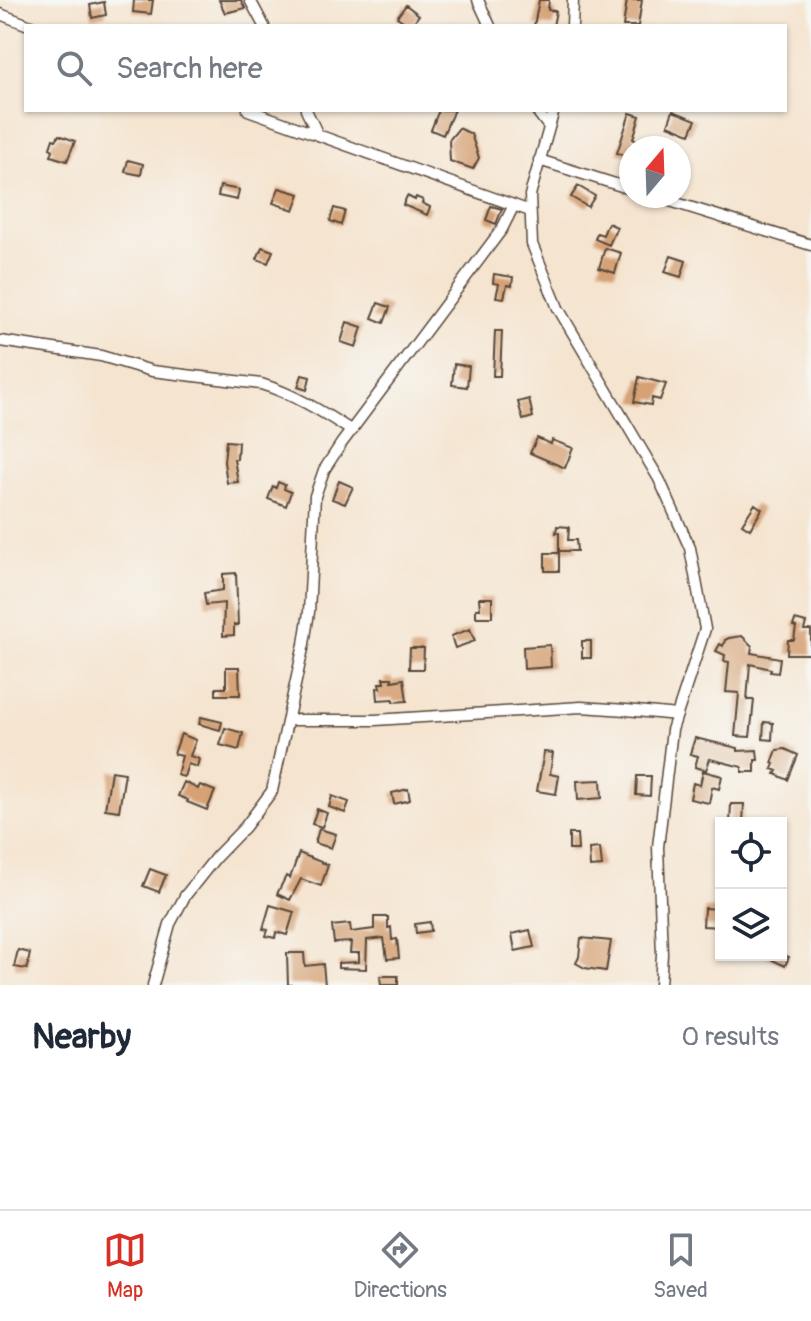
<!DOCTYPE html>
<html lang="en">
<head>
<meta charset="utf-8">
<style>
  body { margin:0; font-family:Pangolin,sans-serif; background:#f2f2f3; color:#1f2937 }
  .controls { position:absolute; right:24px; bottom:24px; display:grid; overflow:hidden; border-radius:0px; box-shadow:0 2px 6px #0004 }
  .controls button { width:72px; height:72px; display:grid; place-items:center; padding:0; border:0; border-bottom:2px solid #e0e1e3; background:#fff; color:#1f2937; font:40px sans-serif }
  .compass { position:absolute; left:619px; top:136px; width:72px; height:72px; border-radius:50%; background:#fff; box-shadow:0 2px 6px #0004; rotate:19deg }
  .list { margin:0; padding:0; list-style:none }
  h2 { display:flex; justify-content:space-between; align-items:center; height:104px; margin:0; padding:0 32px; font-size:34px }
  h2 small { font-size:26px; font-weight:400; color:#747a83 }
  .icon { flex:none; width:44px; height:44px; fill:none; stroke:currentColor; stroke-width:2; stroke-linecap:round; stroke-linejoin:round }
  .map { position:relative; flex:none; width:811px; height:985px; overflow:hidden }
  .search { position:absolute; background:#fff; box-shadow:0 2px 6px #0004; left:24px; right:24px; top:24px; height:88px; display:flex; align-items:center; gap:20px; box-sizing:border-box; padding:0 28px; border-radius:0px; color:#747a83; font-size:30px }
  .sheet { height:224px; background:#fff }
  nav { display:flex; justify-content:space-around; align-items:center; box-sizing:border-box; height:112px; border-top:2px solid #e0e1e3; background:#fff; font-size:22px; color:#747a83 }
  nav a { display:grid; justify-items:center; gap:4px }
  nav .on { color:#d93025 }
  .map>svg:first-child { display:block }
  .building { fill:#d5a174 }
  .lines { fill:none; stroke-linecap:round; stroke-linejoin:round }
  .street-casing { stroke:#574639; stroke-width:13 }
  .street { stroke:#fff; stroke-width:10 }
</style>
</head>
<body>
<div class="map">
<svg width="811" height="985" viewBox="0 0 811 985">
  <rect width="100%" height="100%" fill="#f6f6f2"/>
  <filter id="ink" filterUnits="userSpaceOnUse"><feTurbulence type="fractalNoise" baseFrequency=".0125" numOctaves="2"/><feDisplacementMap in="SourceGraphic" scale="16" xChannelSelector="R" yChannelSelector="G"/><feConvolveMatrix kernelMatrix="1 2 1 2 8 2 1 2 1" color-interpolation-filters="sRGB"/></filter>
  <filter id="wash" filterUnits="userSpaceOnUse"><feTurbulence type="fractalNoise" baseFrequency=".006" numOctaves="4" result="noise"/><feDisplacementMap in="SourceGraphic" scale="32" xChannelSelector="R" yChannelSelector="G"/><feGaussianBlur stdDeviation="1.8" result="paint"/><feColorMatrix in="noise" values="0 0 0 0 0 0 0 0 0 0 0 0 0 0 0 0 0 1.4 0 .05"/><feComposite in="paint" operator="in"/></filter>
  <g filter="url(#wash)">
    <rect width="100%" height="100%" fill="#f5e4cf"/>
    <g id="blocks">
      <path class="building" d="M134,0h19l-2,14 -18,-2z
        M219,0h22l4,8 -20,5z
        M539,0h10l-1,10 8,1 -3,15h-19z
        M627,0h15l-4,26h-15z
        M104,2l2,13 -14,3 -2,-13z
        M406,5l13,10 -8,11 -14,-9z
        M439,110h15l-11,25 -12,-5z
        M673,111l23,9 -6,14 -22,-9z
        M630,113l10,3 -7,23 4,2 -2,7h-4v9l-14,-4z
        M459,128l12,6 8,24 -6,11 -23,-8 -1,-21z
        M59,135l16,6 -8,20 -16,-5 2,-6 -3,-2 3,-9 3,1z
        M128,160l15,4 -2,11 -16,-3z
        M220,186l19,4 -2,10 -19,-4z
        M578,186l17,10 -7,11 -17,-10z
        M279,188l21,6 -6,16 -21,-7z
        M407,196l8,4 1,-3 7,3 -1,3 8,4 -3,8 -24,-10z
        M491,206l11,3 -6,15 -10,-4z
        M334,208l11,3 -4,14 -11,-4z
        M608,223l9,4 -8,18 -14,-6 2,-6 6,2z
        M262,247l11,4 -5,12 -11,-4z
        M605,248l16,5 -6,20 -16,-5z
        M671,256l15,5 -5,16 -16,-5z
        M494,274l19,3 -1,9 -5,-1 -3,13 -8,-1 3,-13 -6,-1z
        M378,303l12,4 -6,16 -12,-5z
        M347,322l15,5 -6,20 -15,-5z
        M495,331h7l-2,45h-7z
        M454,364l15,2 -2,21 -15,-2z
        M302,375l8,2 -3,13 -9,-3z
        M639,377l27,7 -6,16 -8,-2 -1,7 -17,-3z
        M529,399l4,18 -10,3 -5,-18z
        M537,438l14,6 1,-4 21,8 -8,20 -35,-15z
        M226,441l12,1 -1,17h-3l4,23 -11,1 -3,-21z
        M339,481l14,6 -8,17 -13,-5z
        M278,482l7,3 -1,4 7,3 -5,14 -18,-7 5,-13 3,2z
        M755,504l7,5 -12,20 -8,-5z
        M557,526l12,1 -1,13h8l1,11h-18v-18h-3z
        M545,553h14v18h-14z
        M236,573l2,52h-4v10l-11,1 1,-33 -18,2 -2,-12 19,-3v-16z
        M479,598h13v19h-16v-8h4z
        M795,620l11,3 -2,7h7v24h-24l1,-14h6l2,-13 -3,-1z
        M470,629l5,12 -20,7 -4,-12z
        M742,636l10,10 -1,7 29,5 -2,15 -8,-1 1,-3 -21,-5 -3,36h7l-4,37 -15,-1 4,-43 -13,-1 3,-30 -5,-1 1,-6 -9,-4 4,-7 3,2 2,-6 4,-2z
        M582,641h9v17h-9z
        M550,645l1,22 -27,2 -1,-22z
        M410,648h14l-1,21h-14z
        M226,667h13l1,28h-24v-7h10z
        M384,678h8v3l12,-2 3,22 -14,1v-3l-15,1 -1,-12h3l-1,-5h6z
        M201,717l21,5 -2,8 -21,-6z
        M764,722l9,1 -1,17 -9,-1z
        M225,728l18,5 -4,17 -19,-5z
        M181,734l15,6 -6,16 9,3 -2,8 -9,-3 -4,13 -7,-2 5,-19 -8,-2z
        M695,738l43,10v3l19,-1 1,10h-3v12h-13v-5l-32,-8 -4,11 -11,-3 3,-11 -8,-2z
        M785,749l13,6 -10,25 -13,-6 2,-3 -5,-2 2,-5 -2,-1 5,-13z
        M544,752l9,1 -3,21 9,2 -3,18 -19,-3z
        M111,771l14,2 -6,38 -14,-2z
        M703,771l19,5 -3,13 -7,-2 -3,16 -19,-4 3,-16 7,2z
        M637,776h14l-1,20 -14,-1z
        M601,780l1,18 -24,2 -1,-19z
        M184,782l14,7 2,-4 15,6 -8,19 -20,-8 1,-2 -10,-4z
        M408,789l2,11 -16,4 -2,-11z
        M332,796l17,6 -4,11 -16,-6z
        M731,804h13l-1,19h-13z
        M317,809l10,4 -5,14 -10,-3z
        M319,829l17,5 -5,14 -16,-5z
        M569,834h8l1,16h-9z
        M600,848l2,18 -12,1 -1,-18z
        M299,853l29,12 -7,21 -20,-7 -11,21 -13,-6 9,-18 4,2z
        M150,869l16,6 -7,17 -16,-6z
        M270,905l24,7 -7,23 -11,-3 -1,6 -9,-2 2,-6 -5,-1z
        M704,908l17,1v18l-18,-1z
        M374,917h14v11l3,-1 1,13 5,-1 2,19 -12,1 -3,-21 -17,2 -1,29 -28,-1v-5l21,-1v-9h-9l1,-11 -17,1 -2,-17 18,-2 1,8 23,-3z
        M430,922l1,9 -15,2 -1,-9z
        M530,930l4,17 -19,4 -3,-17z
        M581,938l30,3 -5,30 -21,-3 -9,-5 3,-6z
        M18,950l12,3 -3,16 -13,-2z
        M287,953h17l1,13 18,-2 2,21h-37z
        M762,955h22l5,2 -4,9z
        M380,976h18v9h-17z"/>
    </g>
  </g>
  <g filter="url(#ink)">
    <use href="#blocks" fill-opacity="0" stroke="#574639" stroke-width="2"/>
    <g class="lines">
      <defs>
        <path id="street" d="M250,0l14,26
          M478,0l12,26
          M0,14l31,12
          M572,26l1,-26
          M248,110l282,101
          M306,110l12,25
          M536,110l13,17
          M554,110l-24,85 2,49 26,64 101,171 31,69 15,81 -33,101 -14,117 4,107 -2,31
          M539,160l92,29
          M654,196l157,49
          M0,341l101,15 51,15 109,13c33,10 62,28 91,47
          M288,720h87l206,-13 45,3 51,5
          M153,985l17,-61 15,-28 31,-39 29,-30 27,-36 32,-147 5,-32 6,-116 9,-26 17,-26 161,-215 12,-24"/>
      </defs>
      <use href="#street" class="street-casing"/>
      <use href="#street" class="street"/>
    </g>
  </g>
</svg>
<div class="controls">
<button><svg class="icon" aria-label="locate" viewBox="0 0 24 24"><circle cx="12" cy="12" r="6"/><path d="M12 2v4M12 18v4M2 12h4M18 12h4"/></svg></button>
<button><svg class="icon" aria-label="layers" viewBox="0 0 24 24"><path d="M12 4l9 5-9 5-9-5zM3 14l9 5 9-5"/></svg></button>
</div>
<svg class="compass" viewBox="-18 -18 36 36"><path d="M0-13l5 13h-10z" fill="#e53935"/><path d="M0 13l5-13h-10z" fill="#747a83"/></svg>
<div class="search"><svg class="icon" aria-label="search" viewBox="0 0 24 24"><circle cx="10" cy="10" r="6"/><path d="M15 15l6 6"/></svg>Search here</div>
</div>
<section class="sheet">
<h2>Nearby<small>0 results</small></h2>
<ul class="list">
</ul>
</section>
<nav>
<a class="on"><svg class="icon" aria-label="map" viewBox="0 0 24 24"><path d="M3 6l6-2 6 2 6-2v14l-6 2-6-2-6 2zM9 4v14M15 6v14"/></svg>Map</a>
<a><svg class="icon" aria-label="directions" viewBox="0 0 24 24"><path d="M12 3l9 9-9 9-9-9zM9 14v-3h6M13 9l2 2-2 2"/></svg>Directions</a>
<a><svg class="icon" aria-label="saved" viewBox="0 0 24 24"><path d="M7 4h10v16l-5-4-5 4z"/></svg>Saved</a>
</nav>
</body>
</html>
